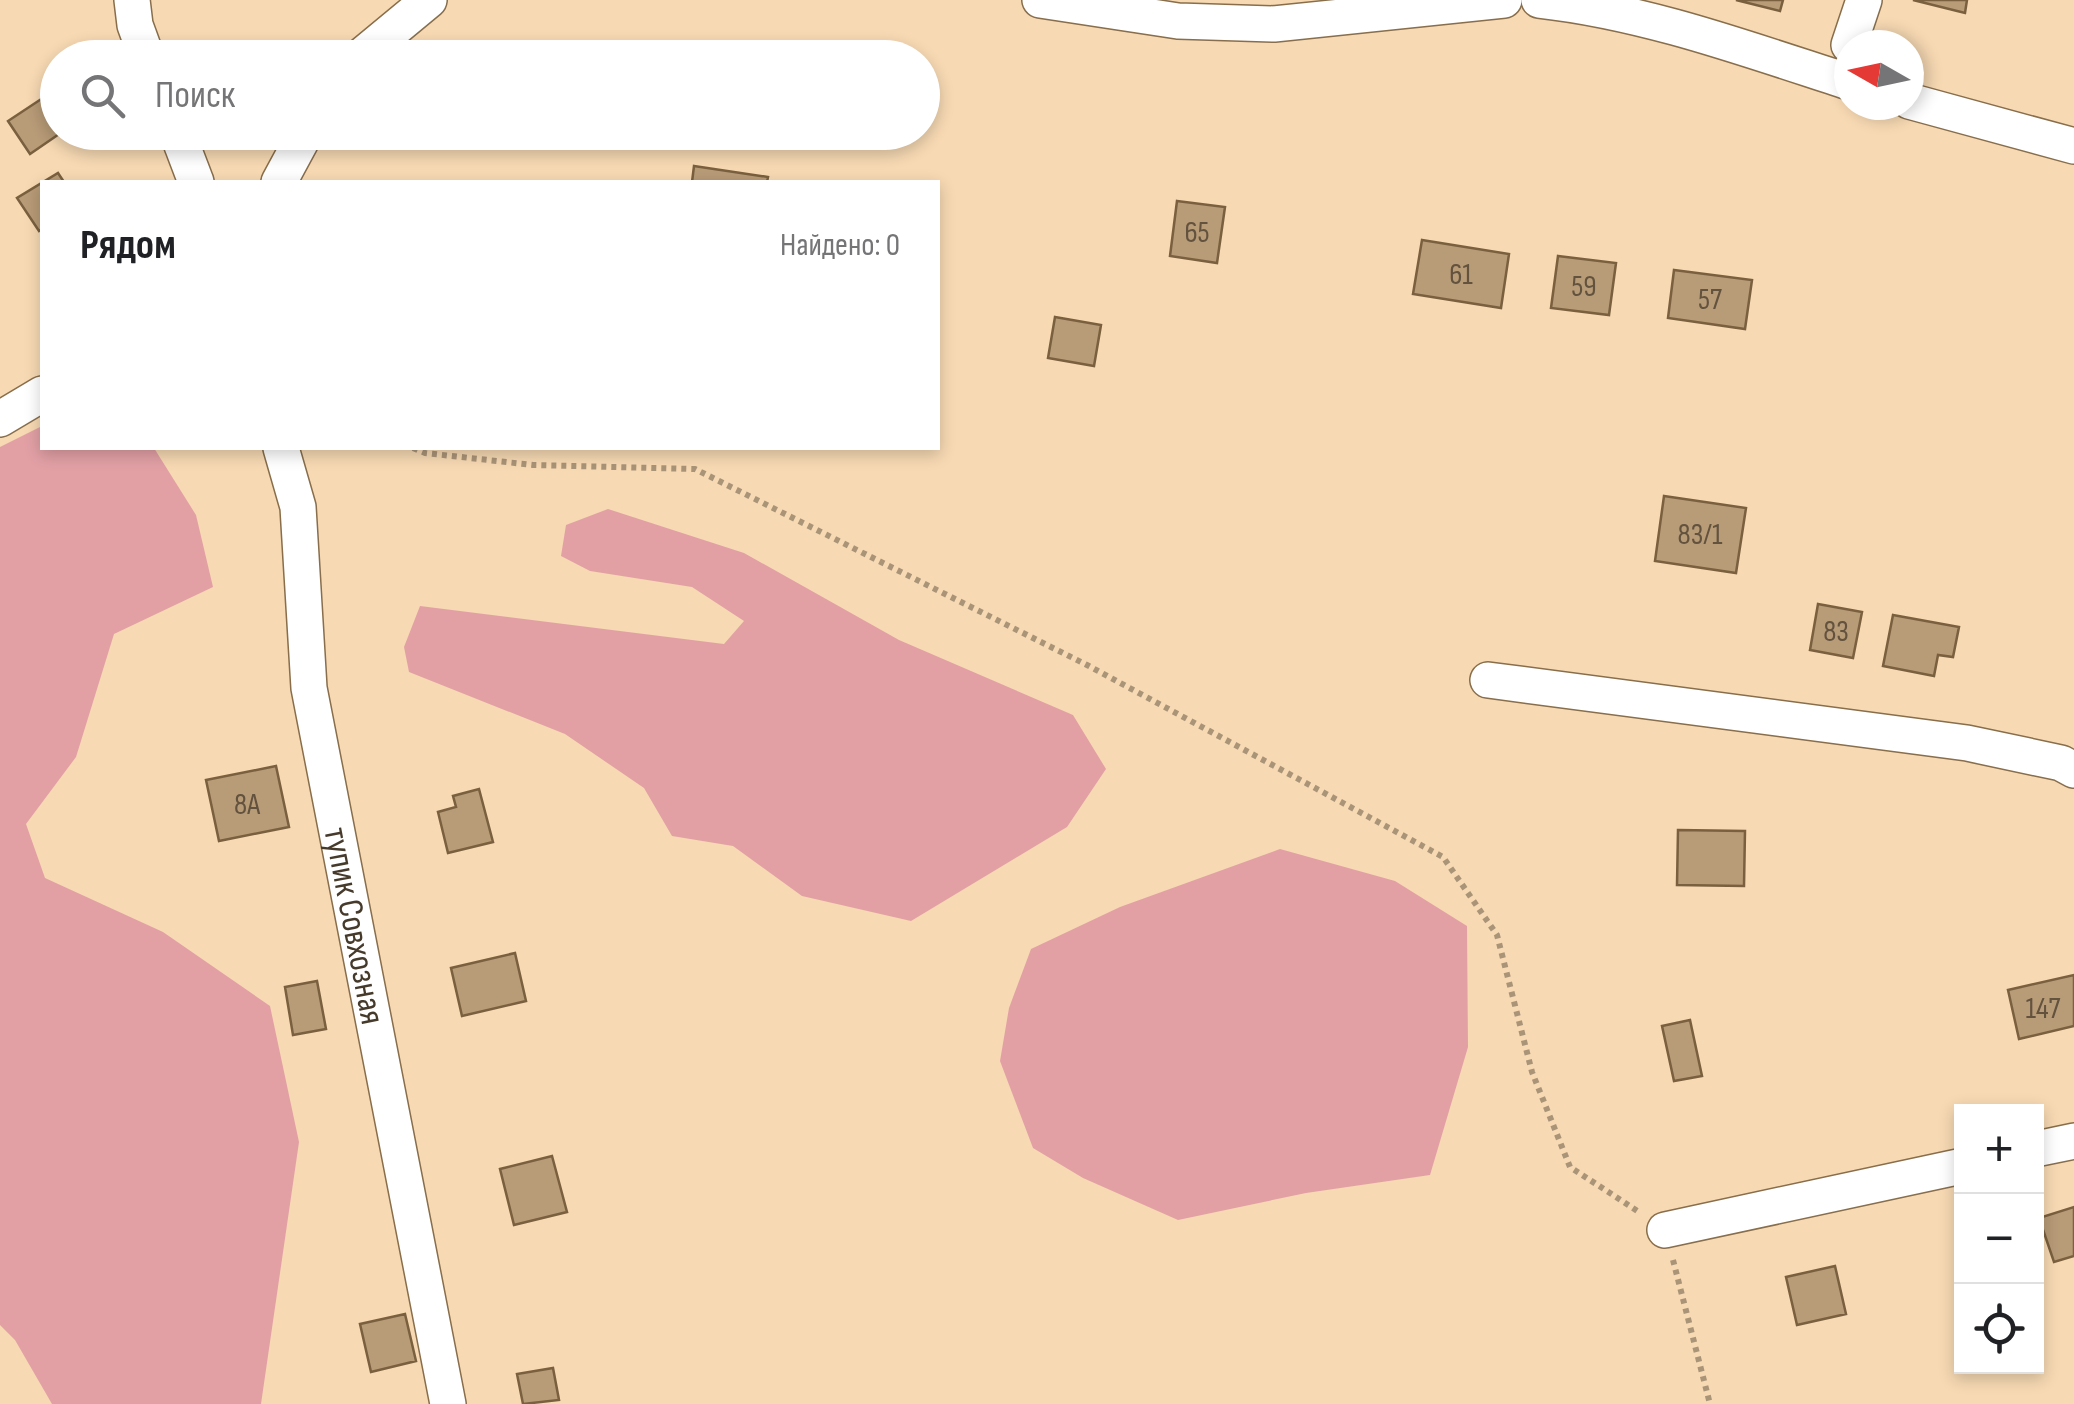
<!DOCTYPE html>
<html lang="ru">
<head>
<meta charset="utf-8">
<style>
  body { margin:0; font-family:"Sofia Sans Condensed",sans-serif; background:#f2f2f2; color:#202124 }
  .controls { position:absolute; right:30px; bottom:30px; display:grid; overflow:hidden; border-radius:0px; box-shadow:0 5px 15px #0003 }
  .controls button { width:90px; height:90px; display:grid; place-items:center; padding:0; border:0; border-bottom:2px solid #e0e0e0; background:#fff; color:#202124; font:50px sans-serif }
  .compass { position:absolute; left:1834px; top:30px; width:90px; height:90px; border-radius:50%; background:#fff; box-shadow:0 5px 15px #0003; rotate:279deg }
  .list { margin:0; padding:0; list-style:none }
  h2 { display:flex; justify-content:space-between; align-items:center; height:130px; margin:0; padding:0 40px; font-size:42px }
  h2 small { font-size:32px; font-weight:400; color:#757577 }
  .icon { flex:none; width:55px; height:55px; fill:none; stroke:currentColor; stroke-width:2; stroke-linecap:round; stroke-linejoin:round }
  .map { position:relative; flex:none; width:2074px; height:1404px; overflow:hidden }
  .search { position:absolute; background:#fff; box-shadow:0 5px 15px #0003; left:40px; top:40px; width:900px; height:110px; display:flex; align-items:center; gap:25px; box-sizing:border-box; padding:0 35px; border-radius:55px; color:#757577; font-size:38px }
  .panel { position:absolute; background:#fff; box-shadow:0 5px 15px #0003; left:40px; top:180px; width:900px; height:270px; border-radius:0px }
  .map>svg:first-child { display:block }
  .green { fill:#e2a0a5 }
  .building { fill:#b89b77; stroke:#7a603e; stroke-width:2.5 }
  .lines { fill:none; stroke-linecap:round; stroke-linejoin:round }
  .minor-casing { stroke:#886e4b; stroke-width:38 }
  .path { stroke:#aa9478; stroke-width:6; stroke-dasharray:5 5; stroke-linecap:butt }
  .minor { stroke:#fff; stroke-width:35 }
  .labels { text-anchor:middle; stroke-width:8; stroke-linejoin:round; paint-order:stroke }
  .number-label { font-size:30px; fill:#62523e }
  .street-label { font-size:35px; fill:#463a2b; stroke:#f7d9b3 }
</style>
</head>
<body>
<div class="map">
<svg width="2074" height="1404" viewBox="0 0 2074 1404">
  <rect width="100%" height="100%" fill="#f7d9b3"/>
  <path class="green" d="M42,426v22h112l42,67 17,72 -99,47 -38,123 -50,67 19,54 118,54 107,74 29,136 -38,262h-209l-37,-64 -15,-15v-878z
    M608,509l136,44 155,87 174,75 33,54 -39,58 -156,94 -109,-25 -69,-50 -61,-10 -28,-48 -79,-54 -156,-62 -5,-25 16,-41 304,38 20,-23 -52,-34 -102,-16 -29,-15 5,-31z
    M1280,849l115,32 72,45 1,121 -38,128 -124,18 -128,27 -95,-42 -50,-30 -33,-87 9,-53 22,-59 89,-42z"/>
  <path class="building" d="M1736,0h47l-3,11z
    M1913,0h54l-2,13z
    M55,90l3,42h4l-32,22 -22,-33z
    M694,166l74,11 -1,5h-75z
    M58,173l6,9h-22v47l-3,2 -22,-33z
    M1177,201l48,6 -8,56 -47,-7z
    M1422,240l87,14 -8,54 -88,-14z
    M1558,256l58,7 -7,52 -58,-7z
    M1674,270l78,10 -7,49 -77,-11z
    M1055,317l46,8 -7,41 -46,-8z
    M1664,496l82,12 -10,65 -81,-12z
    M1818,604l44,8 -9,46 -43,-8z
    M1893,615l66,12 -6,30 -15,-2 -4,21 -51,-10z
    M276,766l13,61 -70,14 -13,-61z
    M479,789l14,53 -45,11 -10,-41 18,-5 -3,-11z
    M1678,830l67,1 -1,55 -67,-1z
    M515,953l11,48 -64,15 -11,-48z
    M2074,975v51l-55,13 -11,-49z
    M317,981l9,48 -33,6 -8,-48z
    M1690,1020l12,56 -28,5 -12,-55z
    M552,1156l15,56 -53,13 -14,-56z
    M2074,1207v49l-20,6 -15,-44z
    M1835,1266l11,48 -49,11 -11,-48z
    M405,1314l11,47 -45,11 -11,-48z
    M553,1368l6,32 -36,4 -6,-30z"/>
  <g class="lines">
    <defs>
      <g id="minor">
        <path d="M132,0l3,25 12,33"/>
        <path d="M1040,0l138,21 96,3 230,-24"/>
        <path d="M1539,0c107,12 208,49 310,82"/>
        <path d="M1849,45l15,-45"/>
        <path d="M359,58l70,-58"/>
        <path d="M1909,101l165,45"/>
        <path d="M177,132l19,50"/>
        <path d="M279,182l27,-50"/>
        <path d="M0,419l42,-25"/>
        <path id="s1" d="M281,448l17,59 11,181 139,716"/>
        <path d="M1488,680l479,63 94,20 13,7"/>
        <path d="M2036,1149l38,-8"/>
        <path d="M1665,1230l297,-64"/>
      </g>
    </defs>
    <use href="#minor" class="minor-casing"/>
    <path class="path" d="M413,448l12,5 108,12 162,4 392,196 356,192 54,78 35,137 38,95 69,45
      M1673,1260l37,144"/>
    <use href="#minor" class="minor"/>
  </g>
  <g class="labels">
    <g class="number-label">
      <text x="1197" y="242">65</text>
      <text x="1461" y="284">61</text>
      <text x="1584" y="296">59</text>
      <text x="1710" y="309">57</text>
      <text x="1700" y="544">83/1</text>
      <text x="1836" y="641">83</text>
      <text x="247" y="814">8А</text>
      <text x="2043" y="1018">147</text>
    </g>
    <g class="street-label">
      <text dy="12" stroke="none"><textPath href="#s1" startOffset="485">тупик Совхозная</textPath></text>
    </g>
  </g>
</svg>
<div class="controls">
<button>+</button>
<button>−</button>
<button><svg class="icon" aria-label="locate" viewBox="0 0 24 24"><circle cx="12" cy="12" r="6"/><path d="M12 2v4M12 18v4M2 12h4M18 12h4"/></svg></button>
</div>
<svg class="compass" viewBox="-18 -18 36 36"><path d="M0-13l5 13h-10z" fill="#e53935"/><path d="M0 13l5-13h-10z" fill="#757577"/></svg>
<div class="search"><svg class="icon" aria-label="search" viewBox="0 0 24 24"><circle cx="10" cy="10" r="6"/><path d="M15 15l6 6"/></svg>Поиск</div>
<section class="panel">
<h2>Рядом<small>Найдено: 0</small></h2>
<ul class="list">
</ul>
</section>
</div>
</body>
</html>
